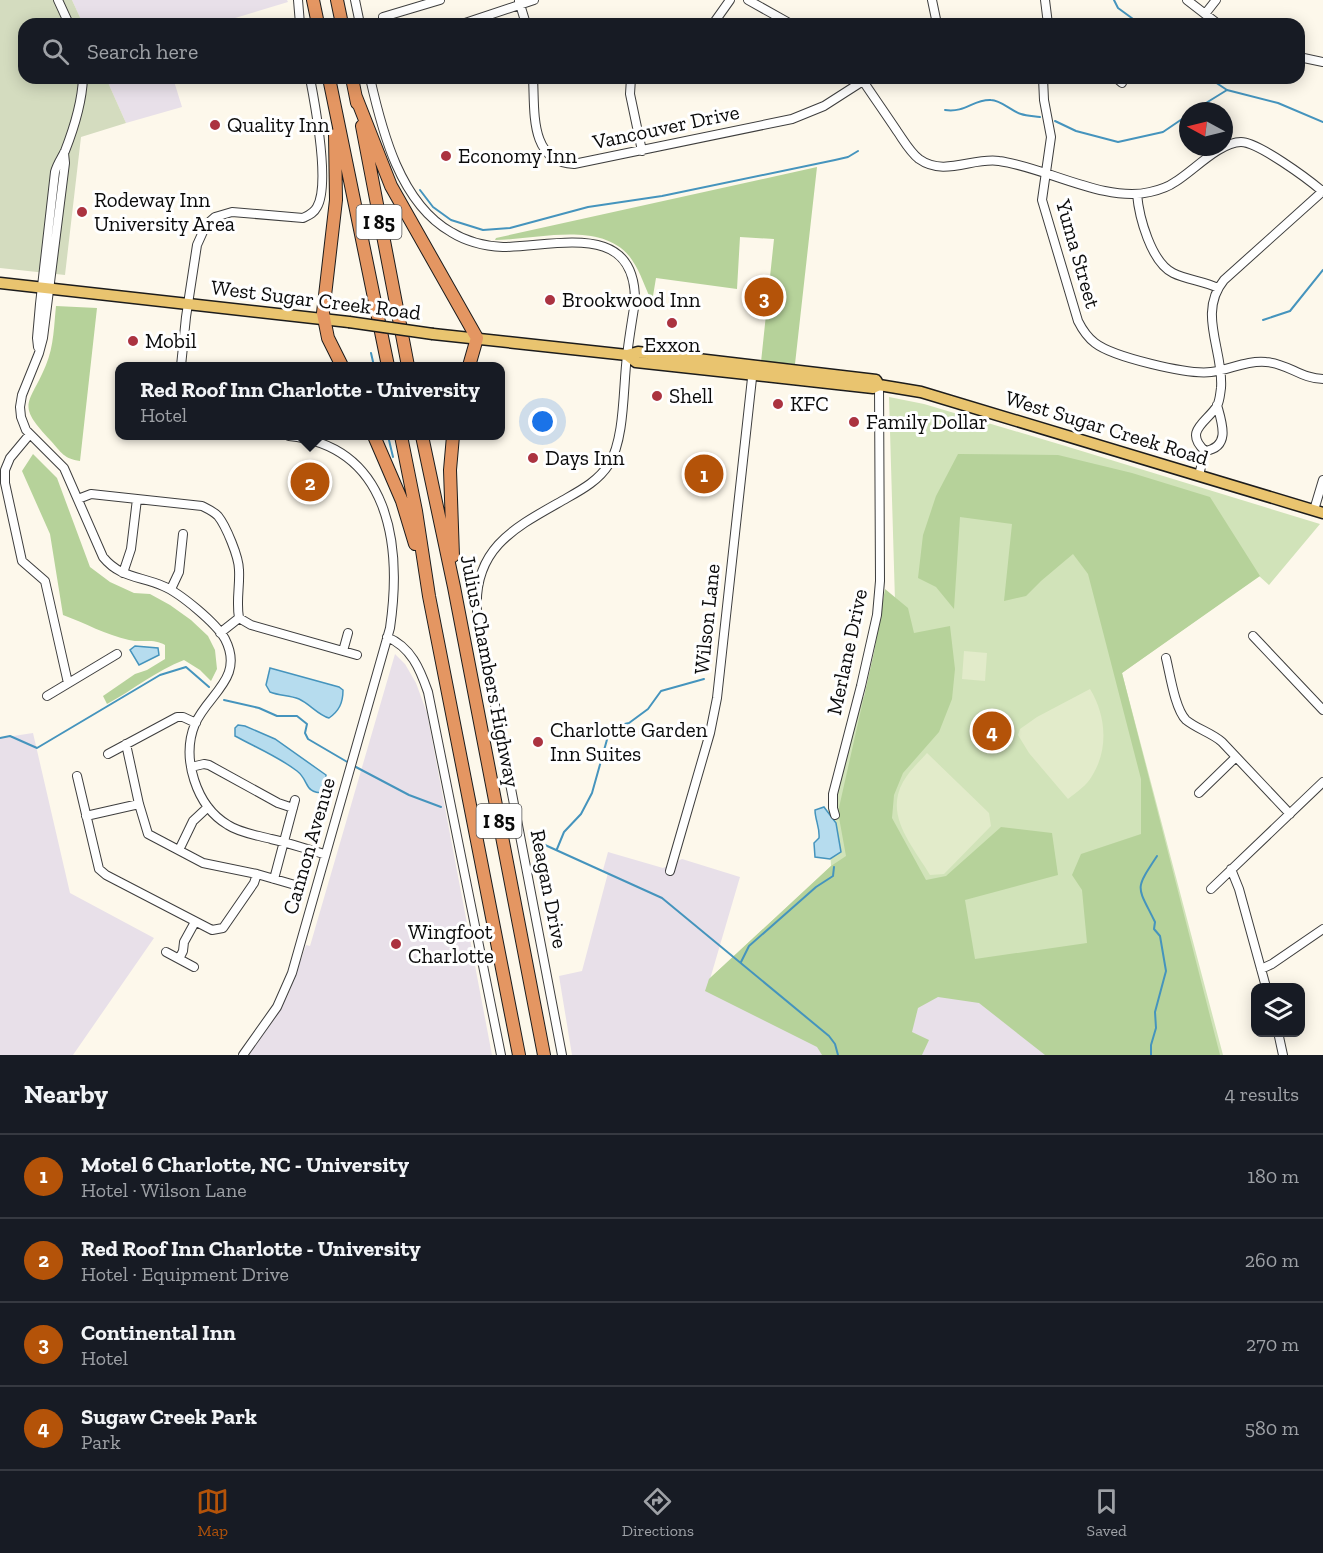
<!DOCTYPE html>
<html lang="en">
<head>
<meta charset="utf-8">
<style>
  body { margin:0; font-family:"Zilla Slab",serif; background:#20242c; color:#f1f3f6 }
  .controls { position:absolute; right:18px; bottom:18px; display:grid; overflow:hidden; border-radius:12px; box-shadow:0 3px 15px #0003 }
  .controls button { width:54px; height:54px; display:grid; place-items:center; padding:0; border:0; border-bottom:2px solid #363941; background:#171b24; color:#f1f3f6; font:30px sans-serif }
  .compass { position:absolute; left:1179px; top:102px; width:54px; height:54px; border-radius:50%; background:#171b24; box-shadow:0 3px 15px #0003; rotate:277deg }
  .you { position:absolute; left:543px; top:422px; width:21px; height:21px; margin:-15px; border:4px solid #fff; border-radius:50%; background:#1a73e8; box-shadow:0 0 0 9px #1a73e833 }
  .badge { display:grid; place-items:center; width:39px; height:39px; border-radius:50%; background:#b45309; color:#fff; font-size:20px; font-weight:700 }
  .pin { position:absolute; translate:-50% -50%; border:3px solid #fff; box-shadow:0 2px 6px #0006 }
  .popup { position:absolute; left:115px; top:362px; width:390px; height:78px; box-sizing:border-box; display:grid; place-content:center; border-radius:12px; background:#171b24; filter:drop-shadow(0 2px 4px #0005); font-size:20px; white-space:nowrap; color:#9ea1a6 }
  .popup b { font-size:22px; color:#f1f3f6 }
  .popup::after { content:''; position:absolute; left:50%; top:100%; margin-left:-12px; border:12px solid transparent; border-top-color:#171b24 }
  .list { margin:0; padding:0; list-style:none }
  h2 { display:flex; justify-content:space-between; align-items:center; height:78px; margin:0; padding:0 24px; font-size:26px }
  h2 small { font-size:20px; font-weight:400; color:#9ea1a6 }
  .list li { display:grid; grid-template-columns:39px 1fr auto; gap:18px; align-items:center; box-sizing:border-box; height:84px; padding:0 24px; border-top:2px solid #363941 }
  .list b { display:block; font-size:22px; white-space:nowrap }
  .list p { margin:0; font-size:20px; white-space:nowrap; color:#9ea1a6 }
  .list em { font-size:20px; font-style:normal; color:#9ea1a6 }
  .icon { flex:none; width:33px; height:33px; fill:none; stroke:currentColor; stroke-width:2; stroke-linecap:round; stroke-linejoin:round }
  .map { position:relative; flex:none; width:1323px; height:1055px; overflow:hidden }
  .search { position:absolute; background:#171b24; box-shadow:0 3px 15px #0003; left:18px; right:18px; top:18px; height:66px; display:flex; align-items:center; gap:15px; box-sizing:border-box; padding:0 21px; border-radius:18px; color:#9ea1a6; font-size:22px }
  .sheet { height:414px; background:#171b24 }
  nav { display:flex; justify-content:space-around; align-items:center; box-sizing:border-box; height:84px; border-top:2px solid #363941; background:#171b24; font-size:16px; color:#9ea1a6 }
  nav a { display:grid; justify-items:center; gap:3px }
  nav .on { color:#b45309 }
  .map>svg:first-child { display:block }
  .industrial { fill:#e8e0e9 }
  .green { fill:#d1e3b9 }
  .forest { fill:#b6d29a }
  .cemetery { fill:#d4dcbf }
  .pitch { fill:#e2ebca }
  .water { fill:#b6dcee; stroke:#4594bd; stroke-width:1.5 }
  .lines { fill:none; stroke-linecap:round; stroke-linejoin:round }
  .stream { stroke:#4594bd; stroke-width:2 }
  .minor-casing { stroke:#3e3e3e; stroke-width:10 }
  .major-casing { stroke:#1c1c1c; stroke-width:13 }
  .highway-casing { stroke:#1c1c1c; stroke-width:14 }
  .minor { stroke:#fff; stroke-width:8 }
  .major { stroke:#e9c46f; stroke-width:10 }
  .highway { stroke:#e49662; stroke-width:12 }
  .major-bridge-casing { stroke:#1c1c1c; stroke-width:13; stroke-linecap:butt }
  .major-bridge { stroke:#e9c46f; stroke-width:10 }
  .poi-dot { fill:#ab3340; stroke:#fff; stroke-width:2 }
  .labels { text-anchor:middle; stroke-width:6; stroke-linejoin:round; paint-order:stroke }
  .shield { fill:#fff; stroke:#545454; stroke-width:1.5 }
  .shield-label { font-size:20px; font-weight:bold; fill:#0b0b0b }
  .poi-label { font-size:21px; fill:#0b0b0b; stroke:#fff; text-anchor:start }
  .street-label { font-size:21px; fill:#0b0b0b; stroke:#fff }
</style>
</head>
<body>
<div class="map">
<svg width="1323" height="1055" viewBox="0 0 1323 1055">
  <rect width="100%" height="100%" fill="#fdf8eb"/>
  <path class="industrial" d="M72,0h215l1,2 -73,22h-132z
    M106,78h67l9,29 -56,16z
    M395,654l10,10 11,19 11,30 65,342h-243l39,-60 18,-50 4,1z
    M33,733l37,160 84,45 -81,117h-73v-317z
    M608,852l55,16 19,-9 58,18 -32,109 245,-4 135,73h-516l-13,-79 23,-5 26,-98 -5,-3z"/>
  <path class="green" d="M889,397l35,7 138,41 258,79 -51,61 -10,-9 -137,97 101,382h-135l-135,-73 -245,3 1,-6 122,-113 -3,-62 27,-109 16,4 24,-98z"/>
  <path class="forest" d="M817,167l-22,197 -34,-2 13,-123 -34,-2 -3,52 -81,-11 -4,24c-7,-14 -11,-29 -20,-42 -28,-41 -95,-20 -137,-20l1,-2z
    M56,306l41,2 -17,153c-16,-2 -19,-9 -29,-20 -36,-38 -22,-35 -5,-76 8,-19 8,-40 10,-59z
    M33,454l24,24 33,89 20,15 24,11 16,1 20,11 21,15 17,16 7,14 2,19 -6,12 -11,-11 -16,-10c-27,10 -51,30 -77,44l-4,-8 32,-22 12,-4 18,-11v-14c-12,-7 -23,-2 -36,-5 -23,-5 -44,-17 -66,-25l-13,-81 -28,-63z
    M958,454l100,1 74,18 78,24 50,79 -138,97 98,382h-175l-66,-52 -41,-6 -20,11 -6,24 17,8 -7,15h-100l-5,-8 -112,-56 4,-12 122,-113 15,-10 -8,-44 36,-160 11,-63 23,19 6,25 36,-7 5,43 -3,30 -13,33 -36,41 -9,22 -2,23 34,62 20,-4 55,-49 51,6 6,42 -93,25 10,59 112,-16 -5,-53 -10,-15 9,-21 60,-20v-55l-53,-205 -15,-20 -32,27 -15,15 -22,5 8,-77 -52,-7 -6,92 -18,-22 -18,-9 5,-43 13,-39z"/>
  <path class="cemetery" d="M0,0h72l11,24h-59v54h82l20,45 -45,14 -16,138 -65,-7z"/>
  <path class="pitch" d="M964,651l23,2 -2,28 -23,-2z
    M1090,689c16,26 19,60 2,87 -5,9 -15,16 -24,23l-39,-46 -11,-18 2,-6 17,-12z
    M927,753l62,60 2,13 -47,48 -14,1c-17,-29 -46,-59 -27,-93 6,-11 16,-20 24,-29z"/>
  <path class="water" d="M135,646l23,2 1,7 -20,10 -9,-15z
    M270,668l69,19 4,3c0,13 -4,21 -14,28 -11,-3 -19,-14 -30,-19 -10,-4 -19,-3 -29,-7l-4,-7z
    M238,725l7,1 30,13 51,36 -2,18c-21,0 -14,-12 -27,-22 -18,-14 -42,-24 -62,-35v-8z
    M824,807l12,16 5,29 -11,7 -15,-2 -1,-14 5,-5c1,-11 -4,-18 -4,-28z"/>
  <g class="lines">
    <path class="stream" d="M1114,0l4,8 22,16
      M1209,78l18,12 51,13 45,19
      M945,110c21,3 28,-11 46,-10 10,0 20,11 30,14 6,2 13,2 19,3
      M1193,111l34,-21
      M1055,121l21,10 42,11 45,-10 25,-17
      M420,190l13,17 18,13 32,10 27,-2 78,-21 74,-11 173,-36 13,-3 10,-6
      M1263,320l27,-9 33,-41
      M371,353l3,13
      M388,436l5,21
      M224,700l35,8 18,8h20l10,8 -2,9 3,6 41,24
      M0,738l10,-2 27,12 123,-73 26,-8 23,20
      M354,766l55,29 32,12
      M534,840l128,58 167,138 6,8 3,11
      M557,849l7,-17 17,-18 11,-21 16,-57 12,-11 9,-2 19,-14 13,-18 43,-12
      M741,962l8,-16 67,-59 17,-11 1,-9
      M1151,1055v-10l5,-17 -1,-16 11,-41 -6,-35 -6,-7 1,-7c-18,-37 -21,-31 2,-66"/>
    <defs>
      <path id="minor" d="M58,0l11,24
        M298,0l2,24
        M355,0l5,24
        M748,0l43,24
        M932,0l5,24
        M1045,0l3,24
        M1187,0l31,24
        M519,1l7,23
        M1205,14l11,-14
        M383,17l57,-17
        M462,24l72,-24
        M713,24l17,-24
        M1299,57l24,5
        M370,78c12,53 30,125 81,154 16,10 33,14 52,15 52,0 133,-28 132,55 -3,18 -6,36 -8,54 -4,30 -2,83 -18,108 -10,16 -26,25 -42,34 -49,28 -94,48 -90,113l85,444
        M533,78c2,33 -4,84 41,86l218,-45 32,-13 39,-25
        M631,78l-1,16 12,57
        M861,78c12,18 24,35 36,53 7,10 13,21 22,28 25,18 54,-2 80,2 46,6 106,42 151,31 9,-2 18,-5 25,-10 18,-11 45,-40 66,-40 17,0 67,37 81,49
        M1043,78l1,22 7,37 -9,63 36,121c4,8 9,16 17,22 18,14 93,32 116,29 18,-2 36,-12 55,-10 21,1 36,17 57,17
        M1116,78l6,5
        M64,153l1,10 -22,175 -4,15 -17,42 -2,12 1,10 5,13 38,38 39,89c17,21 37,19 60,29 17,7 53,37 62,53 20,39 -17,55 -30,85 -14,34 1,82 33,101 12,8 29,10 43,14 18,4 35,10 53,15
        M1137,194c2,23 14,68 36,79 14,7 31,8 45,15
        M38,347l-1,-9 3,-34 15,-132c2,-8 6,-13 10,-21 9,-23 17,-48 18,-73
        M181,366l5,-49 11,-72 9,-20 9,-8 17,-5 71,6c6,-3 11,-5 14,-11 13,-22 -2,-103 -7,-129
        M30,434l-20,24 -5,12v13l17,78 23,20 23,102
        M1205,451c-22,-20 2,-29 12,-45 3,-6 3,-12 4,-18 3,-37 -24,-75 3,-108l99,-89
        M1205,451c26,-4 17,-28 12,-46
        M1199,475l6,-24
        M78,499l13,-5 111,12c6,3 11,5 16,10 8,10 21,41 21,54 1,16 -3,31 0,48l12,7 106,30
        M1314,510l9,-30
        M123,573l8,-24 6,-50
        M171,589l8,-17 4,-38
        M220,633l19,-15
        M1253,636l70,74
        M387,637c24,10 33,32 41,55l73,363
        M343,651l5,-18
        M1166,658c4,16 9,51 20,62 11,9 26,13 36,22l68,72
        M47,696l70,-42
        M126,744l13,60 9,30 55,29 54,11 38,11
        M108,754l69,-37h6l13,6
        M191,767l13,-3 5,1 69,38 15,5
        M77,776l22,93 7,6 106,55 11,-2 31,-45 3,-9
        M1199,793l37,-36
        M835,815l-2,-7v-14l28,-108 16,-71 3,-34 -1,-196
        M86,816l53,-12
        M179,850l14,-29 15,-14
        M1231,869l8,20 27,98
        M670,871l40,-138 7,-35 36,-329
        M274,879l21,-79
        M1211,889l112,-107
        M166,952l28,15
        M179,959l4,-8 1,-9 11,-20
        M1261,969l11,-5 51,-35
        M1278,1032l5,23
        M243,1055l34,-48 15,-34 98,-345c12,-83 0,-181 -101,-192"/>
      <path id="major" d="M0,283l349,39
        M433,334l194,21 11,-3 238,28 3,5
        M627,355l9,7 237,26 6,-3 42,7 402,121"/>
      <path id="highway" d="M313,0l5,24
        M337,0l5,24
        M329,78l59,288
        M352,78l5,25
        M356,97l35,89 86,152 -8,28
        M362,126l46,240
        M335,135l1,65 -13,113 5,25 14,28
        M374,436l28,65 13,43
        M401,436l15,75 13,85 90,459
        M422,436l32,151 90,468
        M453,556l-3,-86 3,-34"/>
    </defs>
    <use href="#minor" class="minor-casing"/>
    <use href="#major" class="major-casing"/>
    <use href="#highway" class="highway-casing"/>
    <use href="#minor" class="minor"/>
    <use href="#major" class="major"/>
    <use href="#highway" class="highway"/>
    <defs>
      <path id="major-bridge" d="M349,322l84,12"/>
    </defs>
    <use href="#major-bridge" class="major-bridge-casing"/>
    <use href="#major-bridge" class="major-bridge"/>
  </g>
  <g class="poi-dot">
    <circle cx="215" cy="125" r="6"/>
    <circle cx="446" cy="156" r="6"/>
    <circle cx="82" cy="212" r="6"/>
    <circle cx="550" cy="300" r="6"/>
    <circle cx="672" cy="323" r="6"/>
    <circle cx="133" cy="341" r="6"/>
    <circle cx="657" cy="396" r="6"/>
    <circle cx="778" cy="404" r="6"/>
    <circle cx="854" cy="422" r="6"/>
    <circle cx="533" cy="458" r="6"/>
    <circle cx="538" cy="742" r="6"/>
    <circle cx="396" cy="944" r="6"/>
  </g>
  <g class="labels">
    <g class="shield">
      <rect x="356.5" y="205" width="45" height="34" rx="4.5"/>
      <rect x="476.5" y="804" width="45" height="34" rx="4.5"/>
    </g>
    <g class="shield-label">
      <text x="379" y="229">I 85</text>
      <text x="499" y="828">I 85</text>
    </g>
    <g class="poi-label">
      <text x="227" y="132">Quality Inn</text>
      <text x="458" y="163">Economy Inn</text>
      <text x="94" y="207">Rodeway Inn<tspan x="94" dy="24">University Area</tspan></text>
      <text x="562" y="307">Brookwood Inn</text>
      <text x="145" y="348">Mobil</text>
      <text x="672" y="352" text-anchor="middle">Exxon</text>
      <text x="669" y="403">Shell</text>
      <text x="790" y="411">KFC</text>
      <text x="866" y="429">Family Dollar</text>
      <text x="545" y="465">Days Inn</text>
      <text x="550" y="737">Charlotte Garden<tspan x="550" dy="24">Inn Suites</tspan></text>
      <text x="408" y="939">Wingfoot<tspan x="408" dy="24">Charlotte</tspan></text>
    </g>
    <g class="street-label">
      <text transform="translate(666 127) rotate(-12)" y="7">Vancouver Drive</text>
      <text transform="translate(1078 254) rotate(74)" y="7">Yuma Street</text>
      <text transform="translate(316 300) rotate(7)" y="7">West Sugar Creek Road</text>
      <text transform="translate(1107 428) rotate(17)" y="7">West Sugar Creek Road</text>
      <text transform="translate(707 619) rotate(-84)" y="7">Wilson Lane</text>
      <text transform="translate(847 652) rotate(-78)" y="7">Merlane Drive</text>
      <text transform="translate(490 671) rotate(79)" y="7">Julius Chambers Highway</text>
      <text transform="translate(309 846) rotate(-74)" y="7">Cannon Avenue</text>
      <text transform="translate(549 889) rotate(79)" y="7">Reagan Drive</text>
    </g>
  </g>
</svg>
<div class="controls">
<button><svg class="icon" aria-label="layers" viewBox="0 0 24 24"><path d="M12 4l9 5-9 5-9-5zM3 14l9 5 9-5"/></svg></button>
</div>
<svg class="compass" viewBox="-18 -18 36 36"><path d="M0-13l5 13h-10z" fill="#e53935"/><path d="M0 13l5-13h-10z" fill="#9ea1a6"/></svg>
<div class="you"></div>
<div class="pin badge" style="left:704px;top:474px">1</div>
<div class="pin badge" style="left:310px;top:482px">2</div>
<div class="popup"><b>Red Roof Inn Charlotte - University</b>Hotel</div>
<div class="pin badge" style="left:764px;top:297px">3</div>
<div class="pin badge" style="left:992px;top:731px">4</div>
<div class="search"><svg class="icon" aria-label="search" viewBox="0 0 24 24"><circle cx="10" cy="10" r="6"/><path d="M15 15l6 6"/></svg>Search here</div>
</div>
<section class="sheet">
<h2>Nearby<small>4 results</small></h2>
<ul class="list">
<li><span class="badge">1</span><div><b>Motel 6 Charlotte, NC - University</b><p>Hotel · Wilson Lane</p></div><em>180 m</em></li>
<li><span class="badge">2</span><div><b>Red Roof Inn Charlotte - University</b><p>Hotel · Equipment Drive</p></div><em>260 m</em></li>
<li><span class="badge">3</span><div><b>Continental Inn</b><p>Hotel</p></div><em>270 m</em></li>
<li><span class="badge">4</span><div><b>Sugaw Creek Park</b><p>Park</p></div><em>580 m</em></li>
</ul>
</section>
<nav>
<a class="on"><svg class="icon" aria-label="map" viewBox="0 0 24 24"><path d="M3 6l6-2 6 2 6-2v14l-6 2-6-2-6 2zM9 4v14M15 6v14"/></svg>Map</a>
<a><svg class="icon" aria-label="directions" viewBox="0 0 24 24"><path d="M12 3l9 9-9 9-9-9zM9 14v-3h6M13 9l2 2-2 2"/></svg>Directions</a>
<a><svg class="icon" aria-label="saved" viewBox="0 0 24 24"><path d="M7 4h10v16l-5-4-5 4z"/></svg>Saved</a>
</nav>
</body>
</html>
